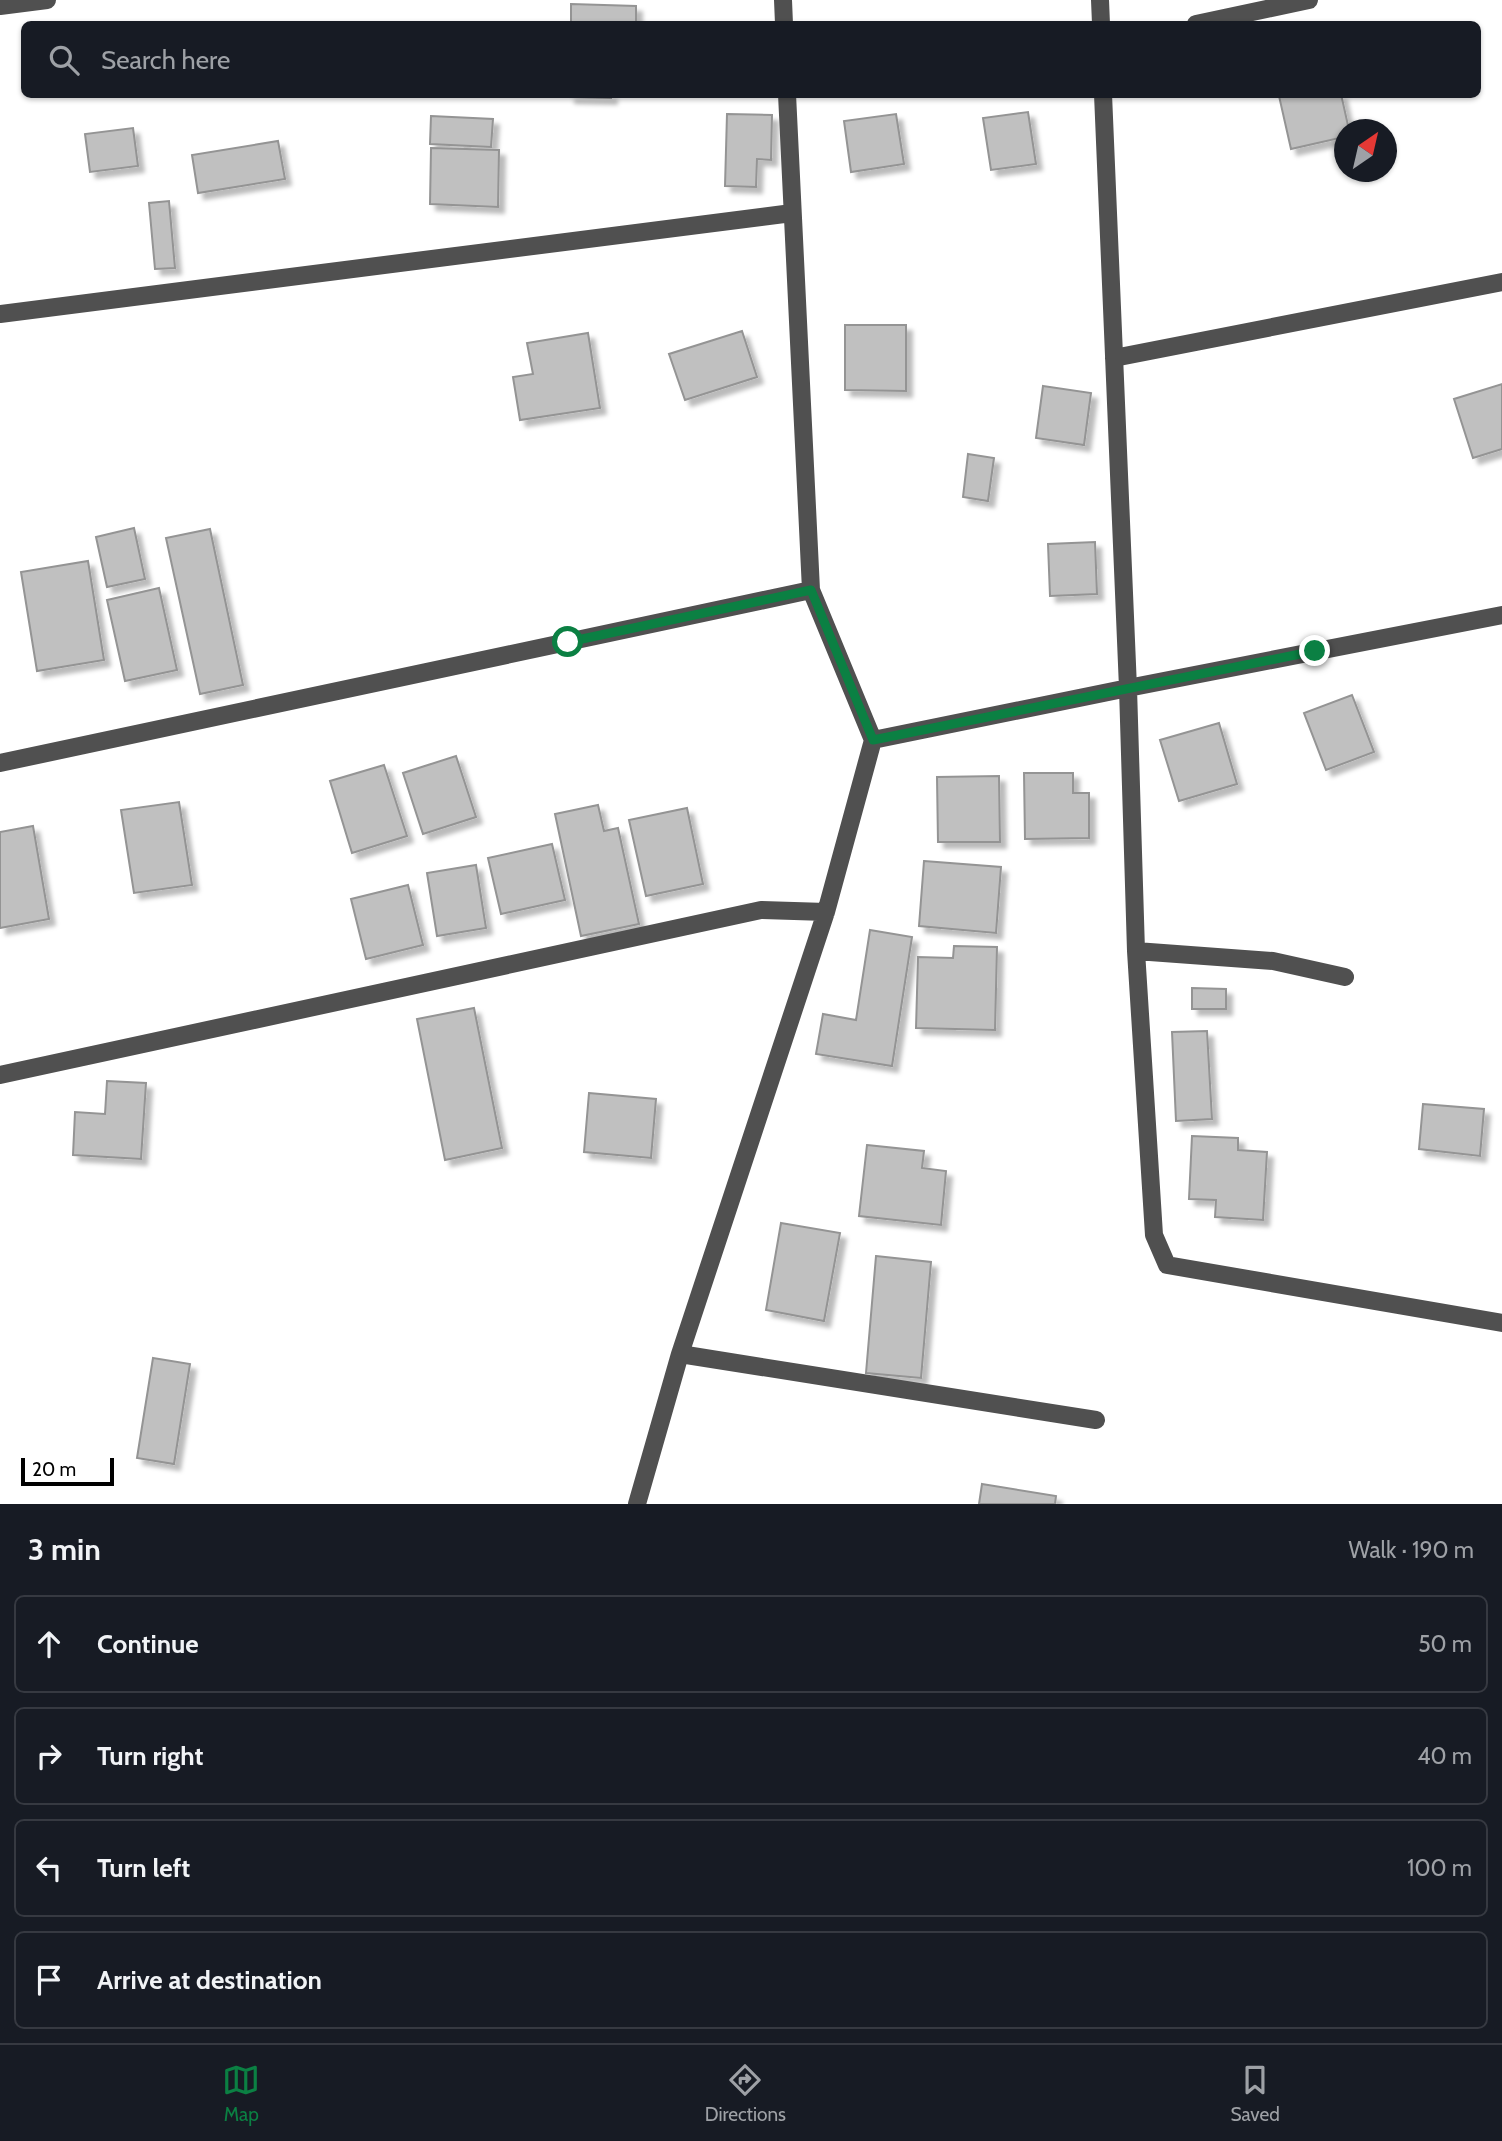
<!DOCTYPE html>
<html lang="en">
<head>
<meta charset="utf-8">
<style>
  body { margin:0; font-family:Cabin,sans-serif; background:#20242c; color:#f1f3f6 }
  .compass { position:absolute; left:1334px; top:119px; width:63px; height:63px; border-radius:50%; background:#171b24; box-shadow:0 2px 5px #0004; rotate:34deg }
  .scale { position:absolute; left:21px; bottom:18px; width:93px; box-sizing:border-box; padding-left:7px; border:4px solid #000; border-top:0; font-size:19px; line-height:24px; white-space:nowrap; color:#000; -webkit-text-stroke:5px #fff; paint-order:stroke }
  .stop { position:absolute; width:21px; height:21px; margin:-16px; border:5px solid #0b8043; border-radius:50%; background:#fff }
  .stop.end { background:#0b8043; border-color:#fff; box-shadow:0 2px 7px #0008 }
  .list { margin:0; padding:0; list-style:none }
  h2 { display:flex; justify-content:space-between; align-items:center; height:91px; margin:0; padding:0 28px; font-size:30px }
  h2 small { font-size:23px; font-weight:400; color:#9ea1a6 }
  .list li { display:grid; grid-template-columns:46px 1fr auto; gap:21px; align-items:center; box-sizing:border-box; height:98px; margin:0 14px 14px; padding:0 14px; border:2px solid #363941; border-radius:10px }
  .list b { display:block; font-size:26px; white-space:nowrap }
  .list em { font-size:23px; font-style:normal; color:#9ea1a6 }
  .icon { flex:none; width:38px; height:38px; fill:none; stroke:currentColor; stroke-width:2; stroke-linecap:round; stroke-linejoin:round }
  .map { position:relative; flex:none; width:1502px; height:1504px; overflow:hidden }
  .search { position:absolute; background:#171b24; box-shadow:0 2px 5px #0004; left:21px; right:21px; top:21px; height:77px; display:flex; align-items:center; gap:18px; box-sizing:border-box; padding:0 24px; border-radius:10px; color:#9ea1a6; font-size:26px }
  .sheet { height:539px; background:#171b24 }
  nav { display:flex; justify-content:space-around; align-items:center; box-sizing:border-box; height:98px; border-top:2px solid #363941; background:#171b24; font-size:19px; color:#9ea1a6 }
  nav a { display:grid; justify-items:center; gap:4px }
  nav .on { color:#0b8043 }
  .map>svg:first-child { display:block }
  .building { fill:#c0c0c0; stroke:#949494; stroke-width:2; filter:url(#shadow) }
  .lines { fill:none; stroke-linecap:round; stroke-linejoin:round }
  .minor { stroke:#505050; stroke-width:18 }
  .route { stroke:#0b8043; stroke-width:9 }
</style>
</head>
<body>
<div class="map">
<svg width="1502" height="1504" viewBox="0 0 1502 1504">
  <defs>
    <filter id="shadow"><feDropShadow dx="6" dy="6" stdDeviation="2" flood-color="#0004"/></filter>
  </defs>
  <rect width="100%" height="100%" fill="#fff"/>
  <path class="building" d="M571,4l65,2v18h-65z
    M569,94h42v4l-42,-1z
    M1285,94h56l8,36h-5v7l-53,12 -12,-53z
    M1028,112l8,52 -45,6 -8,-52z
    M727,114l45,1 -1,45 -14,-1 -1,28 -31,-1z
    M896,114l8,50 -53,8 -7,-51z
    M431,116l62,3 -2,28 -61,-3z
    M133,128l5,38 -48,6 -5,-38z
    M278,141l7,38 -87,14 -6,-38z
    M431,148l68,2 -1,57 -68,-3z
    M169,201l6,67 -20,1 -6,-66z
    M845,325h61v66l-61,-1z
    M742,331l15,46 -72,23 -16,-46z
    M588,333l12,75 -80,12 -7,-43 20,-3 -6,-31z
    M1502,384v65l-29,9 -19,-59z
    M1043,386l48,7 -7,52 -48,-7z
    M968,454l26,4 -6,43 -25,-4z
    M134,528l11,51 -38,8 -11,-50z
    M210,529l33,156 -43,9 -34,-156z
    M1095,542l2,52 -47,2 -2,-52z
    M88,561l16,99 -67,11 -16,-99z
    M159,588l18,82 -52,11 -18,-81z
    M1352,695l22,57 -48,18 -22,-57z
    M1219,723l18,61 -58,17 -19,-61z
    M456,756l20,61 -53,17 -20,-61z
    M384,765l23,71 -55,17 -22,-72z
    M1024,773h49v20h16v45l-64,1z
    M999,776l1,66h-62l-1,-65z
    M179,802l13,83 -58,8 -13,-83z
    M598,805l6,26 14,-3 21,96 -58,12 -26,-122z
    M687,808l16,76 -57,12 -17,-76z
    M33,826l16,93 -49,9v-96z
    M552,844l13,56 -64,14 -13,-56z
    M924,861l77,6 -5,66 -77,-7z
    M476,865l10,63 -49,8 -10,-63z
    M408,885l15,60 -57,14 -15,-60z
    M870,930l42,7 -20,129 -76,-12 7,-40 33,6z
    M954,946l43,1 -2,83 -79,-2 2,-71 35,1z
    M1192,988l34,1v20h-34z
    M474,1008l28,140 -57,12 -28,-141z
    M1207,1031l5,88 -36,2 -4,-89z
    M107,1081l39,2 -5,76 -68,-4 2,-43 30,2z
    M589,1093l67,6 -5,59 -67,-6z
    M1423,1104l61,5 -4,47 -61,-7z
    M1192,1136l46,2v12l29,2 -4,68 -48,-3 1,-17 -27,-1z
    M867,1145l57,6 -2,17 24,3 -5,54 -82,-9z
    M781,1223l59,10 -16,88 -58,-11z
    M876,1256l55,6 -10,116 -55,-5z
    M153,1358l37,6 -16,100 -37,-6z
    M982,1484l74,12 -1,8h-76z"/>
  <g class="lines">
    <path class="minor" d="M783,0l1,24
      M1100,0l1,24
      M0,6l47,-6
      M1196,24l113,-24
      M1103,94l25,594 8,263 18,284 13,30 335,58
      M0,314l792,-101
      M1114,358l388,-76
      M873,740l255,-52 374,-73
      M0,763l811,-173
      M1136,951l137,10 72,16
      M0,1075l761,-165 65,2
      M680,1354l416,66
      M637,1504l43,-150 146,-442 47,-172 -62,-150 -24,-496"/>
  </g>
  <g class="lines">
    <path class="route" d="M568,642l243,-52 62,150 442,-89"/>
  </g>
</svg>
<svg class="compass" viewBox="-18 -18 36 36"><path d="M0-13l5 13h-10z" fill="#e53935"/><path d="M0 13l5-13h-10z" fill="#9ea1a6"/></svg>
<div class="scale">20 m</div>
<div class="stop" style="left:568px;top:642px"></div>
<div class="stop end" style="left:1315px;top:651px"></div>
<div class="search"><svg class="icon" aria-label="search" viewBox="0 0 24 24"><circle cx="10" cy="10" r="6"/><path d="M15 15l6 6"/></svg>Search here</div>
</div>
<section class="sheet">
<h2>3 min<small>Walk · 190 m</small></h2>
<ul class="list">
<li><svg class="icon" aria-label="ahead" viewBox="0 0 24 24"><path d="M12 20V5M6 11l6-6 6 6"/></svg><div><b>Continue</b></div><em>50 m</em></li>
<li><svg class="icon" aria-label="right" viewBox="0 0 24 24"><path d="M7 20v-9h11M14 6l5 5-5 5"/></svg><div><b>Turn right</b></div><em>40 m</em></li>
<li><svg class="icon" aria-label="left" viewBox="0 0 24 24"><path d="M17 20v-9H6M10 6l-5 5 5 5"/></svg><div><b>Turn left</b></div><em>100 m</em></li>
<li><svg class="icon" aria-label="arrive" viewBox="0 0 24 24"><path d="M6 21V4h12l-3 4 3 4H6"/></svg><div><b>Arrive at destination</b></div></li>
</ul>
</section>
<nav>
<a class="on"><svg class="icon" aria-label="map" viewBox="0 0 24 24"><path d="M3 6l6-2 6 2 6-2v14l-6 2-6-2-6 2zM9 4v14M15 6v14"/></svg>Map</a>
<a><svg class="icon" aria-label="directions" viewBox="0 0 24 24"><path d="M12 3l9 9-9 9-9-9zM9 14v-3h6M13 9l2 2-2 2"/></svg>Directions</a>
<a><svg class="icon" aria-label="saved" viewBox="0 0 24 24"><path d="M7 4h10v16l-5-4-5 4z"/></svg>Saved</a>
</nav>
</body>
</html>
